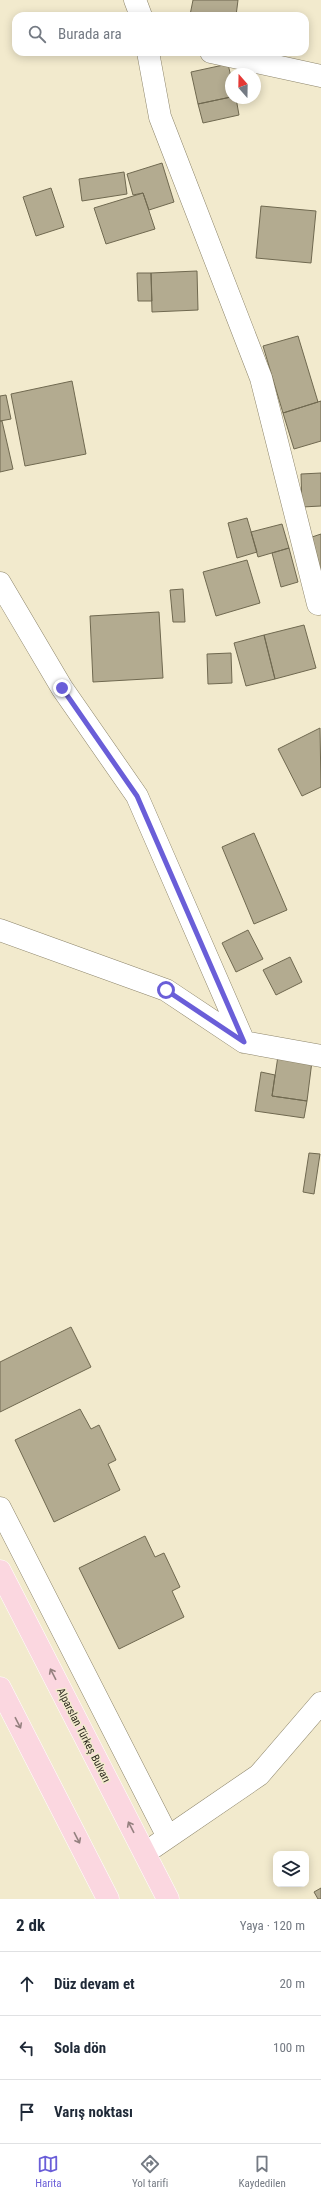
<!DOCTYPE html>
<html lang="tr">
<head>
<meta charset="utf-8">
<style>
  body { margin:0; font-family:"Roboto Condensed",sans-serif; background:#f2f2f3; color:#1f2937 }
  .controls { position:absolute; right:12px; bottom:12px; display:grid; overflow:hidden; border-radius:8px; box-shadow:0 2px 10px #0003 }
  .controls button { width:36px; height:36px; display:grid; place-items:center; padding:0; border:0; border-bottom:1px solid #e0e1e3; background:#fff; color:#1f2937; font:20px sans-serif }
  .compass { position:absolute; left:225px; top:68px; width:36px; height:36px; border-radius:50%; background:#fff; box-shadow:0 2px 10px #0003; rotate:340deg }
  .stop { position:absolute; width:12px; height:12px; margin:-9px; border:3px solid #6a5ed8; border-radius:50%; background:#fff }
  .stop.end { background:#6a5ed8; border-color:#fff; box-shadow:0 1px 4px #0008 }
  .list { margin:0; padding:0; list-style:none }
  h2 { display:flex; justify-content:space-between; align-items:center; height:52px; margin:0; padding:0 16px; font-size:17px }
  h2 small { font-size:13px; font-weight:400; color:#747a83 }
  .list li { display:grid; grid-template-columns:26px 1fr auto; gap:12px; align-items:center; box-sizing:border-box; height:64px; padding:0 16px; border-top:1px solid #e0e1e3 }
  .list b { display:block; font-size:15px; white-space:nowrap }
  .list em { font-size:13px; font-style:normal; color:#747a83 }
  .icon { flex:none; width:22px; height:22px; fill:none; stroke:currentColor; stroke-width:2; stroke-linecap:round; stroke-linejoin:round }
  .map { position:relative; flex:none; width:321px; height:1899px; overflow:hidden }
  .search { position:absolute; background:#fff; box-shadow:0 2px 10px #0003; left:12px; right:12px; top:12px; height:44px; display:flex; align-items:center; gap:10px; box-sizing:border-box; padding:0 14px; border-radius:12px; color:#747a83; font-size:15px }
  .sheet { height:244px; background:#fff }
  nav { display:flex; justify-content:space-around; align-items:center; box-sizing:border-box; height:56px; border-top:1px solid #e0e1e3; background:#fff; font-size:11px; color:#747a83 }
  nav a { display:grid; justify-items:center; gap:2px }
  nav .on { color:#6a5ed8 }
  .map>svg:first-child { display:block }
  .building { fill:#b3ab90; stroke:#706950 }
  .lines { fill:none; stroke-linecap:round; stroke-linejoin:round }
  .minor-casing { stroke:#8c846a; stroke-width:23 }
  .major-casing { stroke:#fff; stroke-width:23 }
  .minor { stroke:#fff; stroke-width:22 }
  .major { stroke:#fbd7e0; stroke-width:22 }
  .oneway { stroke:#94807f }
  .route { stroke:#6a5ed8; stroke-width:5 }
  .labels { text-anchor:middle; stroke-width:3; stroke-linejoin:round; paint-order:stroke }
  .street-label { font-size:11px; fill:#2c291e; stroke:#f2eacd }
</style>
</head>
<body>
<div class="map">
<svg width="321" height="1899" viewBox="0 0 321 1899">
  <rect width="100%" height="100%" fill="#f2eacd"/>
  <path class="building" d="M193,0h45l-2,16 -46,-1z
    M228,64l3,13v20l-33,7 -7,-32z
    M231,97l5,1 3,17 -36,8 -5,-19z
    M162,163l12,39 -25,8 -6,-17 -10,2 -6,-21z
    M124,172l3,22 -45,7 -3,-22z
    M51,188l13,39 -28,9 -13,-39z
    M143,193l12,36 -49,15 -12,-36z
    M261,206l55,5 -5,52 -55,-5z
    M197,271l1,39 -46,2 -1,-39z
    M137,273h14l1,28h-14z
    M298,336l20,66 -35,11 -20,-67z
    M72,381l14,73 -61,12 -14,-72z
    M6,395l5,24 -11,2v-25z
    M321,401v40l-27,8 -11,-36z
    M0,421h2l11,48 -13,3z
    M321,473v33l-19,1 -1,-33z
    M247,518l10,34 -20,6 -9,-35z
    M282,524l7,24 -31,9 -7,-25z
    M321,534v39l-9,-36z
    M289,548l9,34 -17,5 -9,-34z
    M247,560l13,43 -44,13 -13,-44z
    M183,589l2,33h-12l-3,-32z
    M159,612l4,66 -70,4 -3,-66z
    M304,625l12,43 -41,11 -11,-44z
    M264,635l11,44 -29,7 -12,-43z
    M231,653l1,30 -24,1 -1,-30z
    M320,728l1,59 -19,9 -24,-47z
    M254,833l33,77 -33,14 -32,-77z
    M248,930l15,29 -27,13 -14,-29z
    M290,957l12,25 -26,13 -13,-25z
    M278,1056l34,5 -5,40 -35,-5z
    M261,1072l14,3 -3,21 35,5 -3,17 -49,-7z
    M309,1153l11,1 -6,40 -11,-2z
    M71,1327l20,40 -91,45v-50z
    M80,1409l11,20 8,-4 17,35 -8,4 12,26 -66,32 -39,-82z
    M145,1536l10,21 9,-4 16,34 -8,4 12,26 -65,32 -40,-81z
    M321,1888v11h-3l-4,-7z"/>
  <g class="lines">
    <defs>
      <path id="minor" d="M135,0l6,16
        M148,52l12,65 101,261 57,226
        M211,52l110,24
        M0,583l62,105 75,108 107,246
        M0,930l166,60 78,52 77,14
        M0,1508l168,329
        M145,1853l114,-78 62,-72"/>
      <path id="major" d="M0,1571l168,328
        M0,1688l108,211"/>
    </defs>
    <use href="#minor" class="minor-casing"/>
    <use href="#major" class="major-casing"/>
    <use href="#minor" class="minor"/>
    <use href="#major" class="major"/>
  </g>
  <defs><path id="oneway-shaft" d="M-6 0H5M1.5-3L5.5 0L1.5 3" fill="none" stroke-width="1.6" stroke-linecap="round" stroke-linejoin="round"/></defs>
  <g class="oneway">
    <use href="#oneway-shaft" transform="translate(53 1674) rotate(-117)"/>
    <use href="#oneway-shaft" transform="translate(18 1723) rotate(63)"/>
    <use href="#oneway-shaft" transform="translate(131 1827) rotate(-117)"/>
    <use href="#oneway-shaft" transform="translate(77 1838) rotate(63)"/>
  </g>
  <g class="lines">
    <path class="route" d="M62,688l75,108 107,246 -78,-52"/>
  </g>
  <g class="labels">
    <g class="street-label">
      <text transform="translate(84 1735) rotate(63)" y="4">Alparslan Türkeş Bulvarı</text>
    </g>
  </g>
</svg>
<div class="controls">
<button><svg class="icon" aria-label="layers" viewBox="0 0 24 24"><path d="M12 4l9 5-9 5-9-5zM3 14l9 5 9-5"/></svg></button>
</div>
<svg class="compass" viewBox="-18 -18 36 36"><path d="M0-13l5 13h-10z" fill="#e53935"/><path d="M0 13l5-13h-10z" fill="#747a83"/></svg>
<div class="stop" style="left:166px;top:990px"></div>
<div class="stop end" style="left:62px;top:688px"></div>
<div class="search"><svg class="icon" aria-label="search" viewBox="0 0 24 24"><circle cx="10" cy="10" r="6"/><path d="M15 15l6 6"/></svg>Burada ara</div>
</div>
<section class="sheet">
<h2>2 dk<small>Yaya · 120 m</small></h2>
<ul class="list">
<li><svg class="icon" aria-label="ahead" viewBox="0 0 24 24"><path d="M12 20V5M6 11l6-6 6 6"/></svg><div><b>Düz devam et</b></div><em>20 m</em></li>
<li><svg class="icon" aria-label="left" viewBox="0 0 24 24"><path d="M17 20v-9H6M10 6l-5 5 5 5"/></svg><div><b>Sola dön</b></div><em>100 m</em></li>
<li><svg class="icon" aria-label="arrive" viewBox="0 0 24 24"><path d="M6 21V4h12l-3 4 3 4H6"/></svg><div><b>Varış noktası</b></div></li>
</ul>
</section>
<nav>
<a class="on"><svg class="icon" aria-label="map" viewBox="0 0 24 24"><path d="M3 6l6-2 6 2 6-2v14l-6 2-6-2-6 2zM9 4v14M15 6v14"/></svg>Harita</a>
<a><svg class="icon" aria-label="directions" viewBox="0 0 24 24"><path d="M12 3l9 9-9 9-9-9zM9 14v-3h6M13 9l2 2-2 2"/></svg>Yol tarifi</a>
<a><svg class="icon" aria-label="saved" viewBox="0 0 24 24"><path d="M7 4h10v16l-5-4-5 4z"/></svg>Kaydedilen</a>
</nav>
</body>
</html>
